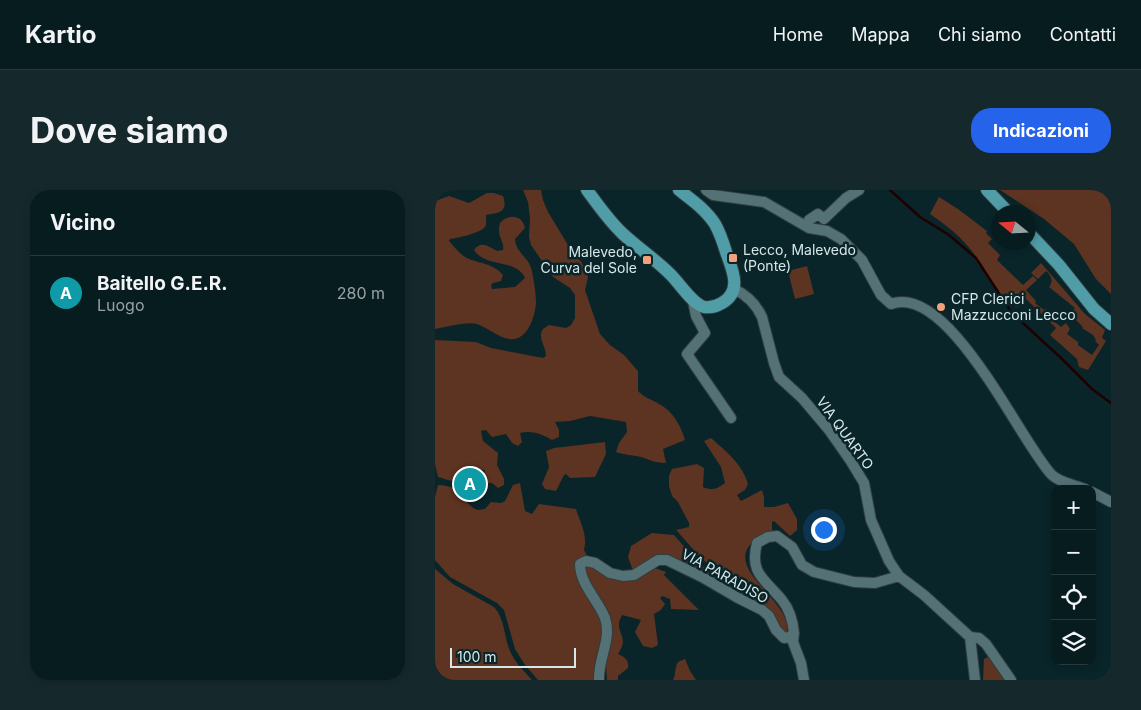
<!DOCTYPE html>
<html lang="it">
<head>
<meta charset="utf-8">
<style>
  body { margin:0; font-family:Inter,sans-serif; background:#15292c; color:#f1f3f6 }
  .controls { position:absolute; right:15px; bottom:15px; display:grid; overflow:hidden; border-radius:10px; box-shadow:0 2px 8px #0003 }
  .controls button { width:45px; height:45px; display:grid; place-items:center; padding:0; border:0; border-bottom:1px solid #283a3d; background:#071c1f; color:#f1f3f6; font:25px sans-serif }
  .compass { position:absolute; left:556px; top:15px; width:45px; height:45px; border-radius:50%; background:#071c1f; box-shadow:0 2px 8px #0003; rotate:288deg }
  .scale { position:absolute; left:15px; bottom:12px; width:126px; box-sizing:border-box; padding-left:5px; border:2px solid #d7e7e9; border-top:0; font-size:14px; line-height:18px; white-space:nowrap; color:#d7e7e9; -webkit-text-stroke:4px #092529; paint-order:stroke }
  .you { position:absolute; left:388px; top:339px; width:18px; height:18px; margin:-12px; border:4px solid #fff; border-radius:50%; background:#1a73e8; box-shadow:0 0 0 8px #1a73e833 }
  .badge { display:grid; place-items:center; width:32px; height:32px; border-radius:50%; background:#2563eb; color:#fff; font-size:16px; font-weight:700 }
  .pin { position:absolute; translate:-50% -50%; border:2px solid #fff; box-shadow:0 1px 5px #0006 }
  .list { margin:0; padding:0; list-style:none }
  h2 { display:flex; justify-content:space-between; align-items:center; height:65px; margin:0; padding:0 20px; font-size:21px }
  h2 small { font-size:16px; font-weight:400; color:#98a1a4 }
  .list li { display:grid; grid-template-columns:32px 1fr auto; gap:15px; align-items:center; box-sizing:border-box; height:75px; padding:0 20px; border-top:1px solid #283a3d }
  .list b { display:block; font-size:19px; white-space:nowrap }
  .list p { margin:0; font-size:16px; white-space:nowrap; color:#98a1a4 }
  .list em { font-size:16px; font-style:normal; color:#98a1a4 }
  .icon { flex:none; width:28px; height:28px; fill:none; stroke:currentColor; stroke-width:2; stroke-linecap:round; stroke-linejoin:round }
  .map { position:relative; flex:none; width:676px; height:490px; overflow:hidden; border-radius:20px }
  header { display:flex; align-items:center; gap:30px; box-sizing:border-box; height:70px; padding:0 25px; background:#071c1f; border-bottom:1px solid #283a3d }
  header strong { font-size:24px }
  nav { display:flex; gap:28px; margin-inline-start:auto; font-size:18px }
  .intro { display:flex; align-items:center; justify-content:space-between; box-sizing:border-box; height:120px; padding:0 30px }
  h1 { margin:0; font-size:35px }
  .button { padding:12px 22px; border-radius:20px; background:#2563eb; color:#fff; font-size:18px; font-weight:700 }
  main { display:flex; gap:30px; padding:0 30px }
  aside { flex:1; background:#071c1f; border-radius:20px; box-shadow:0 2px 8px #0003 }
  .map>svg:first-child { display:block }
  .green { fill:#5d3321 }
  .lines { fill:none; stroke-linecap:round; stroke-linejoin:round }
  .stream { stroke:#1d0000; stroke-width:2.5 }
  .minor-casing { stroke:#2f3e41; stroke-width:12 }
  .major-casing { stroke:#2f3e41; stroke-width:14 }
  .minor { stroke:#547175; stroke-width:10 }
  .major { stroke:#509da8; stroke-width:12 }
  .poi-dot { fill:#f2a17e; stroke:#092529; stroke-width:2 }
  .labels { text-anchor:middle; stroke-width:5; stroke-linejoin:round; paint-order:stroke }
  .poi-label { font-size:14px; fill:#d7e7e9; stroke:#092529; text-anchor:start }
  .street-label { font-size:14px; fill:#d7e7e9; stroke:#092529 }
</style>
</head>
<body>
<header>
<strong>Kartio</strong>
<nav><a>Home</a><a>Mappa</a><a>Chi siamo</a><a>Contatti</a></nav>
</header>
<div class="intro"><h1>Dove siamo</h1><a class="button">Indicazioni</a></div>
<main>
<aside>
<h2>Vicino<small></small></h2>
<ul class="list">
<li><span class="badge" style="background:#0f9aa8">A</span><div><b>Baitello G.E.R.</b><p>Luogo</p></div><em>280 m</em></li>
</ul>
</aside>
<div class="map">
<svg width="676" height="490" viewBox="0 0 676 490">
  <rect width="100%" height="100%" fill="#092529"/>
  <path class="green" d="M88,0h18l2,10 5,12 20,33 14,18 6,14 -3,13 15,44 10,11 14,10 14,16v20c6,7 13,8 21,13 14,7 22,22 26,36l-22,9 3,14c-10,0 -16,-3 -25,-6 -9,-2 -17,-2 -25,-5l3,-9 8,-11 -1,-10 -36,-6 -20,5 -15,1 4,8v7l-7,3c-10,-6 -21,-10 -32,-7l2,9 -4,4 -6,-3 -6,-9 -14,3 -6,-7 -5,1 2,10 15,12 -1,12 7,14v6l-6,3 -6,-5h-4l-6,6 -5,-3 8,-16c-15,-1 -20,11 -31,11 -5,0 -11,-3 -16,-4l-3,-13v-124l41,2 15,6 52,10 3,-2c0,-10 -9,-18 -3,-27l6,-4 17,3 5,-3 4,-7v-23l-5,-7 -17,-11 -22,-32 -2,-8 1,-19 -2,-16z
    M565,0h104l7,7v97l-15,-15 -22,-35 -30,-25z
    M52,3h7l9,3c6,17 -6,17 -17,19 0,4 1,9 -1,12 -5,6 -27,11 -35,12l-1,2c6,6 10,13 18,17 13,6 26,5 36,17l-2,6 -8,2 -2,2 1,4 23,-2 10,-9c-9,-20 -38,-9 -51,-28 7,-10 15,-3 23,1l6,-1c2,-10 -7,-12 -3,-27 8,-10 23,-8 25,5l-10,11c1,15 15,18 17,33 2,9 4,21 4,31 -1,14 -9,39 -27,36 -11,-2 -21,-11 -32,-15 -10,-3 -31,3 -42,5v-128l14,-5 20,7z
    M504,7l19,12 29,22 -1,2 6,6 -4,4 12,12 -3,5 26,25 10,-9 4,4 -11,10 10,11 -1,2 9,7 2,-1 2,2 -3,3 16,13 5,-4 4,6 -3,5 11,8v3l14,10 7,-10 -4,-4 1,-1 -3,-5 -11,-7 1,-1 -11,-11 4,-3 -3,-3 2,-2 -26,-21c5,-6 2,-12 -3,-16l-8,8 -7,-6 10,-10 44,51 20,16 -3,8 4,3 -18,29 -9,-3 -2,-8 -27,-24 6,-7 -30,-29 -8,8c-21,-4 -33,-38 -44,-53 -12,-17 -28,-29 -44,-40z
    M372,76l7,28 -19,5 -7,-28z
    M276,248c16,14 31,26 37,46l-3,6 -8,5 4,6 21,-11 2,7v10h10l14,-4 9,16v11l-7,6 -16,-15 -2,1v10c-7,-1 -12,3 -17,8 -36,29 40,61 32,94l-88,-78 -23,-26 13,-3v-4l-11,-21 -6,-6 -3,-10v-10l3,-7 25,-5 7,4 -1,19c9,4 14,2 22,-4l-4,-16 -17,-26z
    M170,252l1,12 -11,23 -25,1 -4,-4 -2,1 -8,16 -11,-2 -3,-5 7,-17 -3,-16 8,-3z
    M85,293l5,28 7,3 7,-10 37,5c4,13 12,26 8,41l4,8 -10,3 25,61 -4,30 3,28h-64l-13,-15 -10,-16 -11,-39 -7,-7 -47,-26 -15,-17v-63l3,-12c27,1 19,14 39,25l8,-1 6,-7 10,1 4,-2 8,-16z
    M217,343l22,2 22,25 26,24 -54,-27 -35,14 -5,-14 3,-11z
    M149,373c30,15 40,27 71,5l11,4 -2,3 35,35 -28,-1 -1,-10 -8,-3 -2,2 5,6 -4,6 -7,4 4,31 -6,3 -9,-2 -8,-14 6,-12 -19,-5c-1,3 -3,5 -3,8 -1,12 10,15 -1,31 7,3 11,6 10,14l-10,8v4h-11c-2,-25 -2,-51 -7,-75 -4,-14 -12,-28 -18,-41z
    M0,379l18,15 41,23c11,12 10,30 16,44 5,12 14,20 22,29h-97z
    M555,466l17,24h-24l1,-21z
    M250,469l5,12 6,9h-23c3,-5 1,-11 5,-18z"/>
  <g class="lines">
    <path class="stream" d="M455,0l30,27 29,18 27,23 35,54 50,46 31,31 19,14"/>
    <defs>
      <path id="minor" d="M271,0l7,5 51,7 45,26 18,3 14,8 21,21 19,35 10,9c58,-21 128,135 160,170 7,8 24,11 34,15
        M374,30l9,-6 6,5 22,-21 13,-8
        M299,99c13,6 22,15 28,28l12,46 5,14 23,21 27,32 21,30 14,23 7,37 18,41 10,15 25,19 46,42 9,1 7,6 25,36
        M258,111l3,15 9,17 -18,21 44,64
        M657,302l19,10
        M359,443l-1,9 8,21 3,17
        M535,447l5,43
        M164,490c-1,-22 13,-40 6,-62 -7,-18 -25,-34 -25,-54l6,-3 9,2 15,10 13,3 11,-1 24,-15h9l35,17 36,21 24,12 7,6 7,14 8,8 6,-1 4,-4c-1,-12 -4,-23 -12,-33 -17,-21 -33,-26 -25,-57l11,-6 9,-1 15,11 10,18 12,7 40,10 21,1 24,-7"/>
      <path id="major" d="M152,0c11,15 22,31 36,44 15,14 32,25 46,39 10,9 23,31 35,34 6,1 13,-1 18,-4 21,-12 10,-34 4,-51 -3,-10 -6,-19 -11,-28 -9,-14 -23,-24 -36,-34
        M552,0l21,22
        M594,43l30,32 35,44 17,15"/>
    </defs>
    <use href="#minor" class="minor-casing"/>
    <use href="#major" class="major-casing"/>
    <use href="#minor" class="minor"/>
    <use href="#major" class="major"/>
  </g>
  <g class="poi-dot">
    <rect x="293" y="63" width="10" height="10" rx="2.5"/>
    <rect x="207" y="65" width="10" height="10" rx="2.5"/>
    <circle cx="506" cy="117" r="5"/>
  </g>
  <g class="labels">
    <g class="poi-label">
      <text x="308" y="65">Lecco, Malevedo<tspan x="308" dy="16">(Ponte)</tspan></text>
      <text x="202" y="67" text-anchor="end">Malevedo,<tspan x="202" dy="16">Curva del Sole</tspan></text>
      <text x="516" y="114">CFP Clerici<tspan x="516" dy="16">Mazzucconi Lecco</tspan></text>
    </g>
    <g class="street-label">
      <text transform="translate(410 243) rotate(54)" y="5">VIA QUARTO</text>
      <text transform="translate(290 386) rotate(29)" y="5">VIA PARADISO</text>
    </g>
  </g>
</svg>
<div class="controls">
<button>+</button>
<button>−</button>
<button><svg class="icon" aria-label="locate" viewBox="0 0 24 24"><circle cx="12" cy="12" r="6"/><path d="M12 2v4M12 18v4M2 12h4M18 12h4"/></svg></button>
<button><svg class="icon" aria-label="layers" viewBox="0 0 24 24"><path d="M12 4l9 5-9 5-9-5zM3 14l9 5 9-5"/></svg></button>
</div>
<svg class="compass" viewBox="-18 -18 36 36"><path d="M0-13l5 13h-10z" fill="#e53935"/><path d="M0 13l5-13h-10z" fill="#98a1a4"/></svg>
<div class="scale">100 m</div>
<div class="you"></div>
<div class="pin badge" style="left:35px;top:294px;background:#0f9aa8">A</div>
</div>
</main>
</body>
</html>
